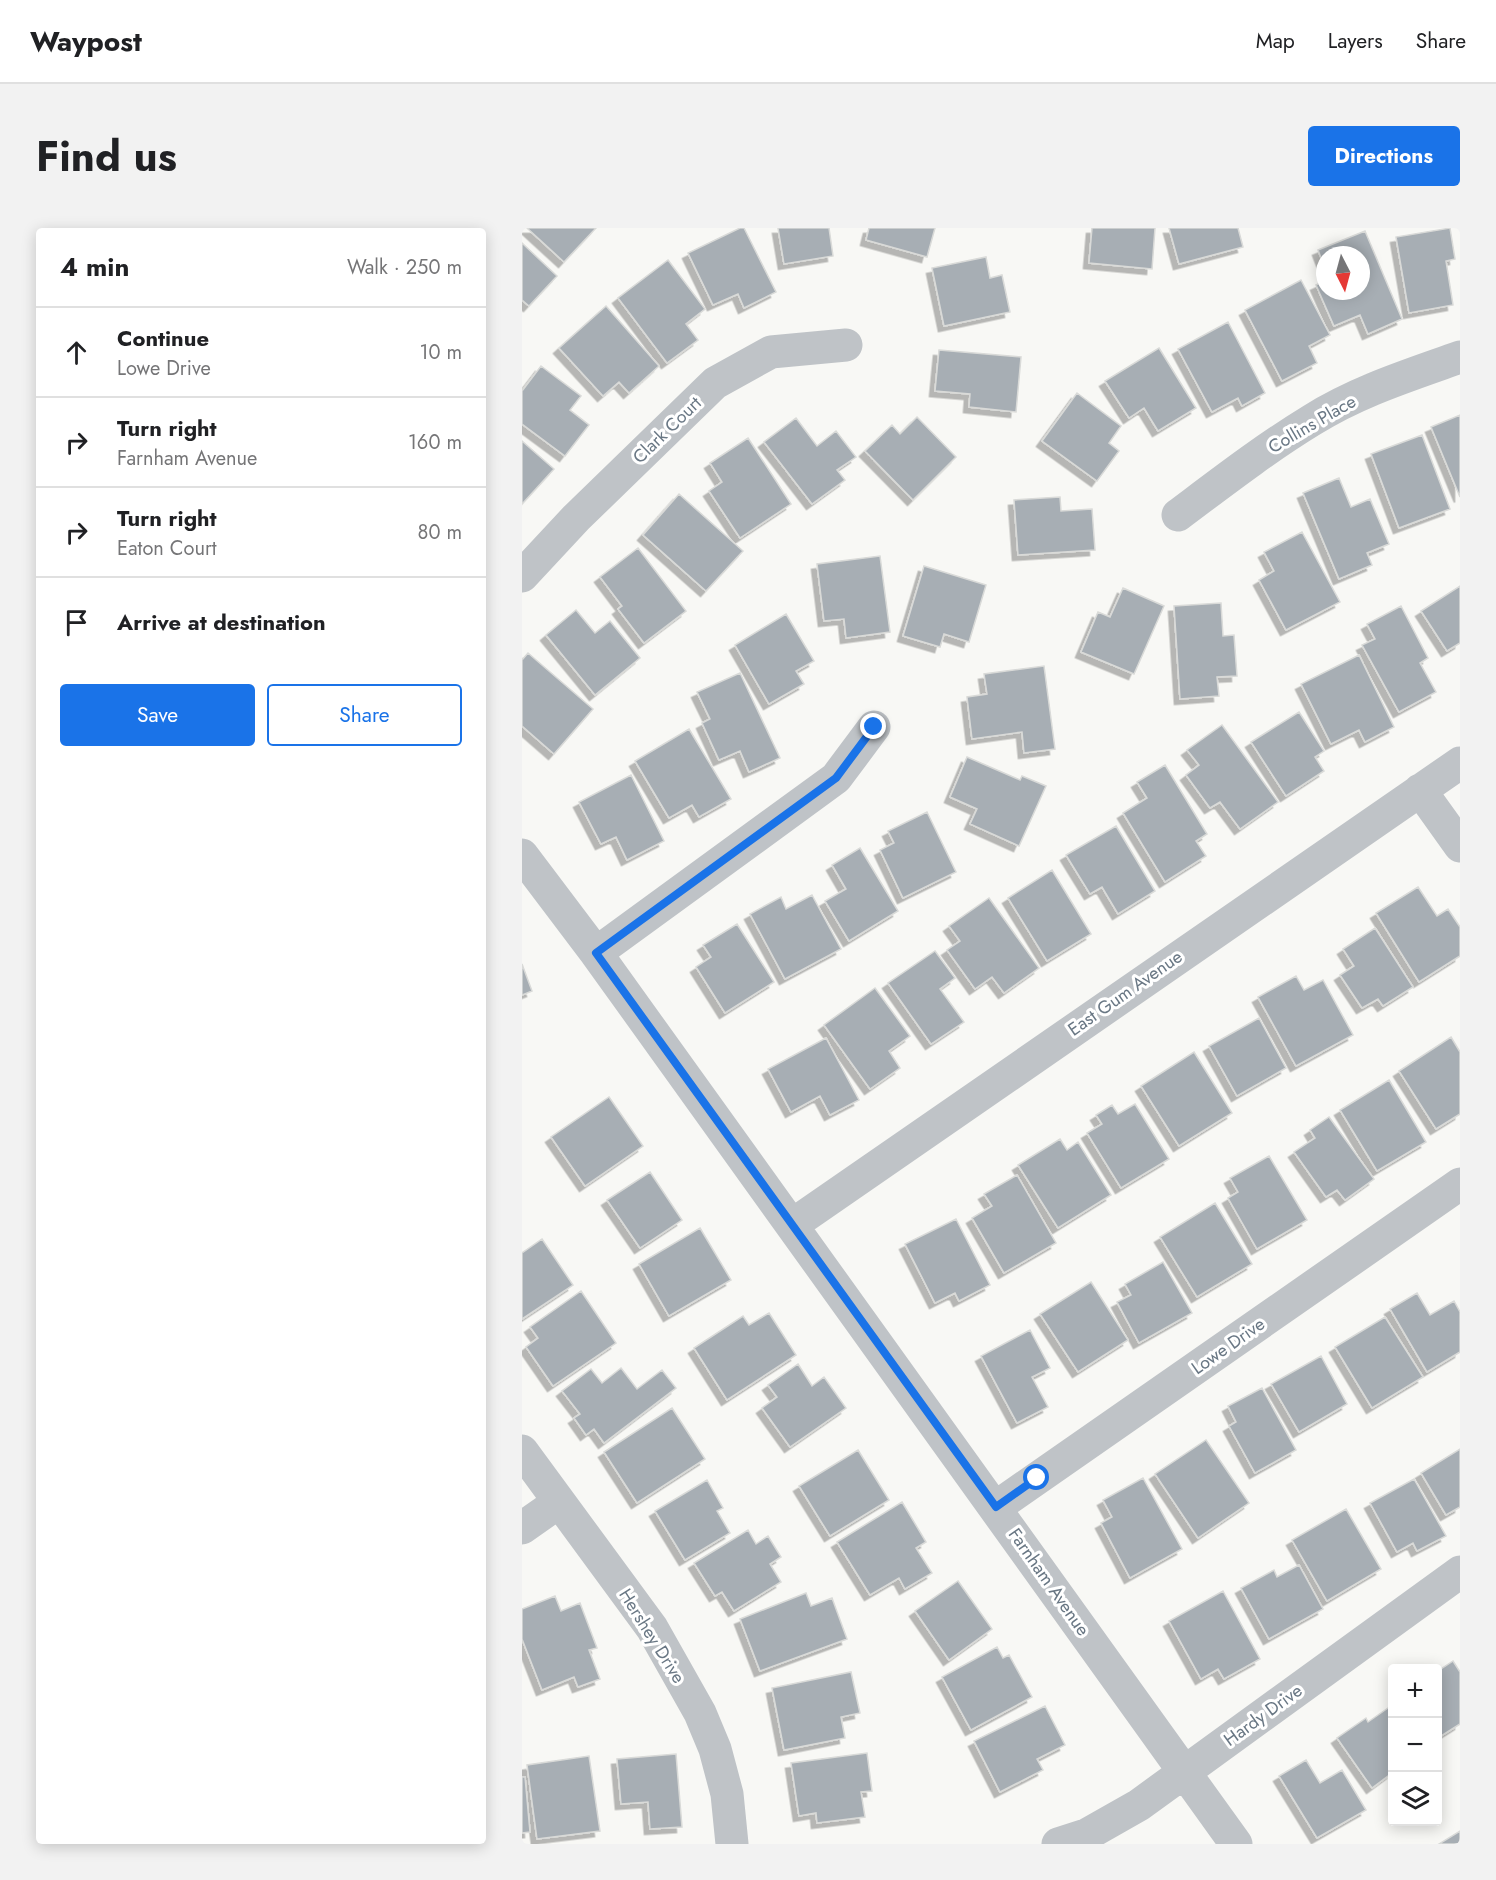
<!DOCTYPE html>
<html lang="en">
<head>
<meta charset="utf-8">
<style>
  body { margin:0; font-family:Jost,sans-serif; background:#f2f2f2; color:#202124 }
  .controls { position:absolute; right:18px; bottom:18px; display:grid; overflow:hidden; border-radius:6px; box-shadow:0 3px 15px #0003 }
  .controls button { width:54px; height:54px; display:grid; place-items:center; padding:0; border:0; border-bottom:2px solid #e0e0e0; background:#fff; color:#202124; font:30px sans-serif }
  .compass { position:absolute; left:794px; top:18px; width:54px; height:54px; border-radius:50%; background:#fff; box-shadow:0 3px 15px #0003; rotate:174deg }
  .stop { position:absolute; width:18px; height:18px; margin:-14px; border:4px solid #1a73e8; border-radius:50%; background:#fff }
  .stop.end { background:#1a73e8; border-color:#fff; box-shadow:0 2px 6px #0008 }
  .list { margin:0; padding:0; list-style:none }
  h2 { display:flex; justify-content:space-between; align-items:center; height:78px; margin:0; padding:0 24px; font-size:26px }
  h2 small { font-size:20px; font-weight:400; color:#757577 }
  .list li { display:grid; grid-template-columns:39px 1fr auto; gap:18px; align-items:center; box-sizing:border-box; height:90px; padding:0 24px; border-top:2px solid #e0e0e0 }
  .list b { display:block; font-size:22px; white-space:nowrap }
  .list p { margin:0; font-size:20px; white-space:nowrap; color:#757577 }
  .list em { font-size:20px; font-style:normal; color:#757577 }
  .actions { display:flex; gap:12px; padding:18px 24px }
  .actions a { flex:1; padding:14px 0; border:2px solid #1a73e8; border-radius:6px; text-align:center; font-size:21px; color:#1a73e8 }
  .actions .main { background:#1a73e8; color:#fff }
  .icon { flex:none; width:33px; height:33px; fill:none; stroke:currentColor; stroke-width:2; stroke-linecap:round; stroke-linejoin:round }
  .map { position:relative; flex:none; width:938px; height:1616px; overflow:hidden; border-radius:6px }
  header { display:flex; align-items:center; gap:36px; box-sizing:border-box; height:84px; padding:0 30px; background:#fff; border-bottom:2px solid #e0e0e0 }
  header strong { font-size:28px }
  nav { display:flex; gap:33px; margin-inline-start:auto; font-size:21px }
  .intro { display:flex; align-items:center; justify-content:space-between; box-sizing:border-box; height:144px; padding:0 36px }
  h1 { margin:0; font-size:42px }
  .button { padding:15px 27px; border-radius:6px; background:#1a73e8; color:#fff; font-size:21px; font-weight:700 }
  main { display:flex; gap:36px; padding:0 36px }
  aside { flex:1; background:#fff; border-radius:6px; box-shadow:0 3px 15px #0003 }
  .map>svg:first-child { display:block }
  .building { fill:#a7aeb4; stroke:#d9dad8; stroke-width:1.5; filter:url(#shadow) }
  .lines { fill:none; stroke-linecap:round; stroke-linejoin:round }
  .minor { stroke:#bfc3c7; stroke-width:33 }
  .route { stroke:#1a73e8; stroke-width:8 }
  .labels { text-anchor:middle; stroke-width:6; stroke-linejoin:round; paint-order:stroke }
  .street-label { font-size:18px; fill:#697784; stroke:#fff }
</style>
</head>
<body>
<header>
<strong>Waypost</strong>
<nav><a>Map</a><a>Layers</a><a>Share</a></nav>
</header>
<div class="intro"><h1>Find us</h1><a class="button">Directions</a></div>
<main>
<aside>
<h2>4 min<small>Walk · 250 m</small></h2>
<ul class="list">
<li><svg class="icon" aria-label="ahead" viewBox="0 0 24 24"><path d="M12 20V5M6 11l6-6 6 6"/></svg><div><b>Continue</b><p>Lowe Drive</p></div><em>10 m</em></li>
<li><svg class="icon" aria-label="right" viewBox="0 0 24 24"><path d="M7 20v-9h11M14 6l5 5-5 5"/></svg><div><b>Turn right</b><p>Farnham Avenue</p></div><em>160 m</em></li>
<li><svg class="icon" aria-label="right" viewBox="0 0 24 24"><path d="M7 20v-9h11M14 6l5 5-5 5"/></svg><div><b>Turn right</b><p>Eaton Court</p></div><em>80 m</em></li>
<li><svg class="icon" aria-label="arrive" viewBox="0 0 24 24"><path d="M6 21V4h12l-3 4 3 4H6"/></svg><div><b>Arrive at destination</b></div></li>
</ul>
<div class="actions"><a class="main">Save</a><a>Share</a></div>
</aside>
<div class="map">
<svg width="938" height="1616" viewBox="0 0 938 1616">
  <defs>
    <filter id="shadow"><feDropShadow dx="-5.5" dy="5.5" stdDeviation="0" flood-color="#0004"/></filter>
  </defs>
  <rect width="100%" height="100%" fill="#f8f8f5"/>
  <path class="building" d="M5,0h69l-32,34z
    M218,0h4l32,64 -32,16 -6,-14 -25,11 -25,-52z
    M256,0h51l4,28 -49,8z
    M347,0h66l-8,29 -61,-17z
    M570,0h63l-3,41 -63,-6z
    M647,0h69l5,19 -64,17z
    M928,0l5,31 -9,2 7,44 -44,8 -13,-76z
    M843,3l37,88 -34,15 -8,-19 -26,11 -18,-41 9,-4v10h36v-36h-36v13l-7,-18z
    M0,15l35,33 -28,30 -7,-6z
    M464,29l4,21 12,-3 8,37 -66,14 -12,-58z
    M146,32l37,49 -19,15 12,16 -31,23 -49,-65z
    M779,52l29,55 -21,11 8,17 -35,18 -37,-71z
    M84,78l53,60 -30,27 -10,-11 -16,14 -44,-48z
    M706,94l37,71 -23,13 -4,-8 -26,14 -34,-63z
    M637,120l37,60 -38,23 -14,-23 -15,10 -24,-37z
    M417,122l82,7 -5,55 -47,-5 1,-13 -35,-3z
    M19,138l40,30 -11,14 19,15 -24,31 -43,-32v-33z
    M555,165l44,33 -12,17 10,8 -22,30 -55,-40z
    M938,187v82l-29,-70z
    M395,189l39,40 -43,43 -48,-49 27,-26 8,9z
    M274,190l21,28 19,-15 20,26 -19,13 8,10 -33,24 -48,-62z
    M900,207l28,74 -51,19 -28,-74z
    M226,210l43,66 -51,34 -31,-47 13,-9 -12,-19z
    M0,213l32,28 -31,34 -1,-1z
    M817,250l12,29 19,-8 19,45 -22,9 5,12 -33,14 -36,-86z
    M157,266l64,57 -37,40 -63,-56z
    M538,269l1,14 31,-2 3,41 -77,5 -4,-55z
    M780,304l38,70 -54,28 -27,-50 15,-9 -10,-19z
    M116,320l48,63 -42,32 -26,-34 4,-3 -22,-29z
    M358,328l10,76 -44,6 -2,-19 -20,2 -7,-57z
    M402,338l62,19 -17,57 -25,-8 -4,13 -37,-11z
    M938,358v57l-13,8 -26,-40z
    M601,360l41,18 -30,68 -53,-22 17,-40 12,5z
    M699,375l2,33 11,-1 3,41 -20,1 2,19 -39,3 -6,-93z
    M879,378l27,52 -8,5 16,29 -37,20 -37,-67 13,-6 -8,-15z
    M54,382l19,23 15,-12 30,37 -45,37 -49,-60z
    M264,386l28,47 -18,10 8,13 -35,20 -34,-59z
    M6,425l65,56 -39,45 -32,-28v-66z
    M837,427l35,72 -29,15 -6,-12 -28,14 -30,-60z
    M522,438l11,83 -31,4 -2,-21 -50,7 -5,-42 20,-3 -3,-20z
    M218,445l40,85 -31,14 -9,-21 -21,9 -17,-37 8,-4 -13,-27z
    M777,484l25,39 -9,6 9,14 -38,25 -35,-54z
    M700,497l56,77 -38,27 -20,-27 -10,6 -24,-33 13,-10 -12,-15z
    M167,501l42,70 -32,18 -7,-12 -23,13 -34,-57z
    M445,529l53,23 2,-4 24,10 -27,60 -49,-22 7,-15 -27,-12z
    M643,537l42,69 -11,7 10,15 -41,26 -42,-69 24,-15 -10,-16z
    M109,547l33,66 -37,19 -11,-23 -15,7 -22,-42z
    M405,584l29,60 -53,26 -23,-48 14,-7 -6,-12z
    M594,598l39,65 -37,23 -16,-27 -12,7 -24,-39z
    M338,620l38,63 -49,30 -24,-40 21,-12 -14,-24z
    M530,642l39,64 -44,27 -39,-63z
    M896,659l19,29 11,-7 12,18v29l-41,26 -43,-69z
    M290,667l29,54 -56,30 -35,-65 31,-17 5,12z
    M467,670l50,70 -35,25 -12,-16 -17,12 -28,-39 13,-9 -11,-15z
    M215,696l37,58 -49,31 -29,-46 15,-10 -8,-12z
    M853,700l38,59 -30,19 -5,-7 -16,9 -22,-33 14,-9 -11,-17z
    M413,723l20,27 -15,11 24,33 -33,22 -43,-61z
    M0,736l10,27 -10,4z
    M774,748l8,14 19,-10 30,55 -57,31 -38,-69z
    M353,760l35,48 -21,15 11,17 -30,21 -46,-64z
    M737,790l27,50 -49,28 -28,-50z
    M929,809l9,15v62l-24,15 -37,-58z
    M304,810l33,62 -29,15 -10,-19 -29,16 -23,-43z
    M672,824l38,61 -53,33 -38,-60z
    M867,852l37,62 -49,29 -37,-61z
    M87,869l34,49 -58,40 -34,-49z
    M613,876l34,55 -48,29 -34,-55 15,-9 -6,-9 16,-10 6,9z
    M807,889l45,62 -29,21 -8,-10 -11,7 -32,-45 21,-14 -5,-8z
    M538,911l7,11 11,-8 33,53 -53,33 -40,-63z
    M747,928l38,64 -50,29 -29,-51 10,-6 -8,-14z
    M128,944l32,48 -42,28 -33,-48z
    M495,947l39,68 -52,30 -32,-55 20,-12 -8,-12z
    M693,975l37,61 -55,33 -37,-60z
    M434,991l34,66 -31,16 -4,-8 -20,10 -30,-59z
    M178,1000l31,52 -62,36 -30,-52z
    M20,1011l31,46 -51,34v-66z
    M641,1034l29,51 -53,30 -22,-41 14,-7 -6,-11z
    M569,1054l37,58 -50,32 -38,-58z
    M59,1063l35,52 -63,43 -27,-39 12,-9 -8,-11z
    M895,1065l13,22 24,-14 6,11v40l-33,20 -37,-63z
    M247,1085l27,42 -69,45 -33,-52 49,-32 6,9z
    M863,1089l38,60 -51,31 -37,-61z
    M508,1102l20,38 -18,9 16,30 -31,16 -36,-67z
    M799,1128l26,48 -48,28 -28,-48z
    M276,1136l14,22 12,-9 22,31 -56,39 -28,-39 15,-11 -9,-12z
    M99,1140l16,21 25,-19 14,18 -72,55 -10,-14 -8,6 -12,-17 6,-4 -18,-23 29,-22 11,14z
    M740,1160l34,62 -41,23 -26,-47 7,-4 -8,-16z
    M150,1180l33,51 -68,44 -33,-51z
    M684,1212l43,63 -51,35 -43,-64z
    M938,1221v58l-14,8 -25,-42z
    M336,1222l31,50 -59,36 -31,-50z
    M621,1250l39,71 -52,29 -29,-55 11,-6 -9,-17z
    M892,1251l32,57 -29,15 -4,-8 -16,9 -27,-49z
    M185,1252l16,28 -6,3 13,22 -45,27 -30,-49z
    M380,1274l24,40 -10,6 16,25 -27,16 -6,-11 -29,17 -33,-53z
    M824,1281l35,60 -54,32 -35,-61z
    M226,1302l8,14 12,-8 13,21 -11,7 11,18 -47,29 -12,-19 -7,4 -21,-33z
    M777,1337l24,44 -54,30 -28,-51 33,-18 3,7z
    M436,1353l34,48 -43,31 -34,-49z
    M701,1363l37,68 -36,20 -6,-10 -17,10 -32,-58z
    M284,1365l5,13 21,-8 15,41 -87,32 -20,-52z
    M33,1368l6,15 19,-8 17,45 -8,2 11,29 -22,8 -4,-10 -32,13 -20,-51v-30z
    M475,1419l6,11 6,-3 23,42 -61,33 -29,-53z
    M931,1433l7,11v52l-22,14v-67z
    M329,1444l9,41 -19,4 4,21 -61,12 -12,-62z
    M523,1478l20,39 -28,14 6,11 -43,22 -26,-51z
    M866,1480l4,7v58l-20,15 -35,-50 29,-20 2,4z
    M345,1525l5,38 -11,1 4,25 -48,6 -1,-10 -17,3 -8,-53z
    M154,1526l6,73 -32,2 -2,-27 -27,2 -4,-45z
    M67,1528l11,75 -63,8 -10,-74z
    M784,1532l14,23 22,-13 24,40 -49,28 -38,-62z
    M0,1549h3l5,55 -8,1z
    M938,1603v13h-21z"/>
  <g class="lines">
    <path class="minor" d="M656,287c44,-33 88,-67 134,-95 46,-29 98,-45 148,-63
      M0,348l54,-58 139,-135 56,-31 75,-7
      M898,562l40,56
      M0,627l74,98 640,891
      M74,725l240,-175 38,-51
      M270,997l668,-462
      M0,1223l130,177 48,85 15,36 12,45 5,50
      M474,1279l464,-323
      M0,1300l37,-26
      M536,1616l28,-9 53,-30 321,-233"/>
  </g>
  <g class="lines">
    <path class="route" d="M352,499l-38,51 -240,175 400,554 41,-29"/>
  </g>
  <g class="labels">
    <g class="street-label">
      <text transform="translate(790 196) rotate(-30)" y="6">Collins Place</text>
      <text transform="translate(145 202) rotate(-44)" y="6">Clark Court</text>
      <text transform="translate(603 765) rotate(-35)" y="6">East Gum Avenue</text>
      <text transform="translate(706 1118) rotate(-35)" y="6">Lowe Drive</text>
      <text transform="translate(527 1354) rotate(55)" y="6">Farnham Avenue</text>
      <text transform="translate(130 1408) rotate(58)" y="6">Hershey Drive</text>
      <text transform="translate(741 1487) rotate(-36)" y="6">Hardy Drive</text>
    </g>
  </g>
</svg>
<div class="controls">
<button>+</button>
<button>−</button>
<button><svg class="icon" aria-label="layers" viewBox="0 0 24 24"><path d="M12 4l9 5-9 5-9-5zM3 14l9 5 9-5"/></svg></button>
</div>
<svg class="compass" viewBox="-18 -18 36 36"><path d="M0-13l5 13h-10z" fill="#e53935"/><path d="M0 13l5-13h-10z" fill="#757577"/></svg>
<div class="stop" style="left:515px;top:1250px"></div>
<div class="stop end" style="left:352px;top:499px"></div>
</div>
</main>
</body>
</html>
